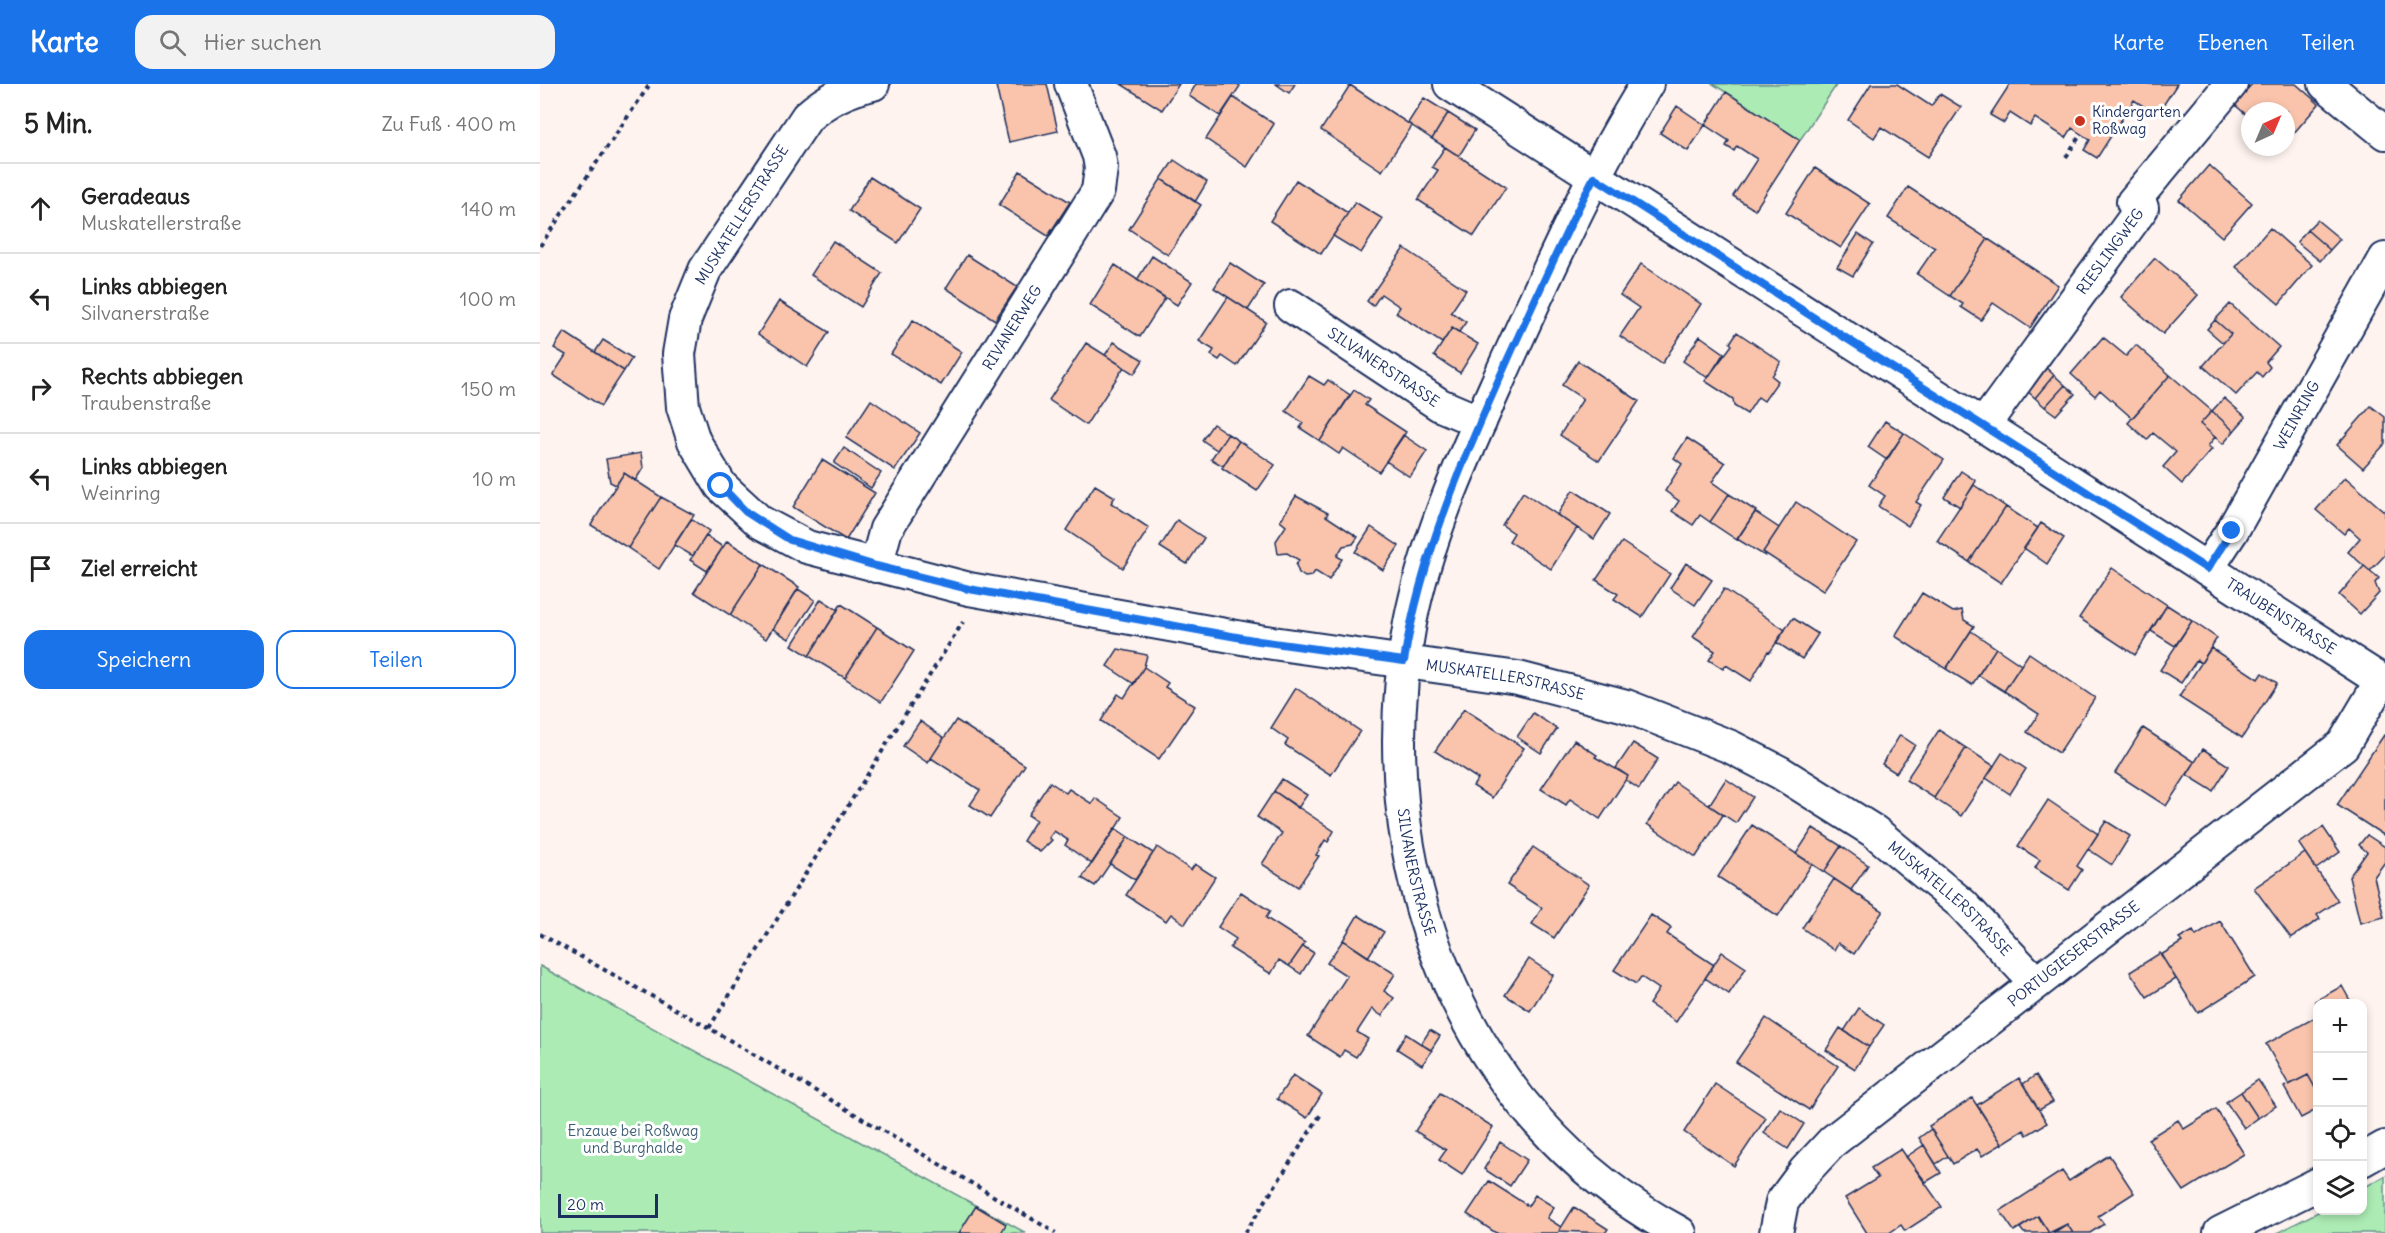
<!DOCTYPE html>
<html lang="de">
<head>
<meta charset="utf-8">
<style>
  body { margin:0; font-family:Delius,sans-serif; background:#f2f2f2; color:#222 }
  .controls { position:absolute; right:18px; bottom:18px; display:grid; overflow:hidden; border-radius:12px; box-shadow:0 3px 9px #0003 }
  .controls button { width:54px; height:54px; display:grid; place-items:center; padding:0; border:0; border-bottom:2px solid #e0e0e0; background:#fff; color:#222; font:30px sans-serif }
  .compass { position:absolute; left:1701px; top:18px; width:54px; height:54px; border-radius:50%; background:#fff; box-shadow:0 3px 9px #0003; rotate:44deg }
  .scale { position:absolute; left:18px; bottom:15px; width:100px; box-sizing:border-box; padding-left:6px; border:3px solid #1b2f5e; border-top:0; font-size:16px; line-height:21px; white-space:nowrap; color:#1b2f5e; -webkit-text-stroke:4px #fff; paint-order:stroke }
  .stop { position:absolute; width:18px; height:18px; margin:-14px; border:4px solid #1a73e8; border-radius:50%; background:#fff }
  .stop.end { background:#1a73e8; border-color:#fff; box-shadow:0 2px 6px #0008 }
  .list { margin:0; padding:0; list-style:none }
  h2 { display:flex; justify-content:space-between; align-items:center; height:78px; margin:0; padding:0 24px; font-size:26px }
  h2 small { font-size:20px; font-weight:400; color:#767676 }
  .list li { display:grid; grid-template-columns:39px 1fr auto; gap:18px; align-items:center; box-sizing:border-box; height:90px; padding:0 24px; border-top:2px solid #e0e0e0 }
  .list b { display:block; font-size:22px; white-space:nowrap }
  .list p { margin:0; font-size:20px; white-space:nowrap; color:#767676 }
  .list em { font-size:20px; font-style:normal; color:#767676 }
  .actions { display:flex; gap:12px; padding:18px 24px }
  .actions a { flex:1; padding:14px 0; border:2px solid #1a73e8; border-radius:18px; text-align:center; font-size:21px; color:#1a73e8 }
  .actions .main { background:#1a73e8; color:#fff }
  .icon { flex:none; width:33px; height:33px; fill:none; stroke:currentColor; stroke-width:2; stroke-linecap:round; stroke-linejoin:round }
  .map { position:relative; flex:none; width:1845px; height:1149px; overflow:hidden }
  header { display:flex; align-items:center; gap:36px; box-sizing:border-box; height:84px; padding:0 30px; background:#1a73e8; color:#fff }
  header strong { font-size:28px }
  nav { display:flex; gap:33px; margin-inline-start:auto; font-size:21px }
  .search { width:420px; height:54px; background:#f2f2f2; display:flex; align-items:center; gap:15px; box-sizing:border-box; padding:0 21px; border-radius:18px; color:#767676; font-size:22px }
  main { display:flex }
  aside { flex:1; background:#fff }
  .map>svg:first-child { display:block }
  .green { fill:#acecb4; stroke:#648e89; stroke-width:1.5 }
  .building { fill:#fac4ac; stroke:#1b2f5e; stroke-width:1.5 }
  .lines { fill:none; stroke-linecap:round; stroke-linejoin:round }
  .minor-casing { stroke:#1b2f5e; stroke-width:36 }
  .path { stroke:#1b2f5e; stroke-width:4; stroke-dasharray:4.5 4.5; stroke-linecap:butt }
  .minor { stroke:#fff; stroke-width:32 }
  .route { stroke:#1a73e8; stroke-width:8 }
  .poi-dot { fill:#c8321e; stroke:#fff; stroke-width:2 }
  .labels { text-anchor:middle; stroke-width:6; stroke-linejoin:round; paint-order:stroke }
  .poi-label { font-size:15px; fill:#1b2f5e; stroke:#fff; text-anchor:start }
  .street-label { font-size:15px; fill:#1b2f5e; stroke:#fff }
  .park-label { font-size:15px; fill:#3f5e74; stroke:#fff }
</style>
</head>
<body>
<header>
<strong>Karte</strong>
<div class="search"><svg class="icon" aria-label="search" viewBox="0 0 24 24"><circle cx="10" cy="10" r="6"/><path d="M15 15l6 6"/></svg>Hier suchen</div>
<nav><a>Karte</a><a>Ebenen</a><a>Teilen</a></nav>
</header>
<main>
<aside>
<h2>5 Min.<small>Zu Fuß · 400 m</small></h2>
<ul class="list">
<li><svg class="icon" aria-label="ahead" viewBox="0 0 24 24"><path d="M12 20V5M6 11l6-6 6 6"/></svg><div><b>Geradeaus</b><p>Muskatellerstraße</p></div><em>140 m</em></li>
<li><svg class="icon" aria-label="left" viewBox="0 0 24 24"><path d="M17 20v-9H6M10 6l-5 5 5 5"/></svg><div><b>Links abbiegen</b><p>Silvanerstraße</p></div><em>100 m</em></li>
<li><svg class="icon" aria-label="right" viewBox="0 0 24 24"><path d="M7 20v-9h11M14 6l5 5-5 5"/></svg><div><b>Rechts abbiegen</b><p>Traubenstraße</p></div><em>150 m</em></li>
<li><svg class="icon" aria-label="left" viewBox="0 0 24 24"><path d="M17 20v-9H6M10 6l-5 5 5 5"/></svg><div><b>Links abbiegen</b><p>Weinring</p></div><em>10 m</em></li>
<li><svg class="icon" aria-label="arrive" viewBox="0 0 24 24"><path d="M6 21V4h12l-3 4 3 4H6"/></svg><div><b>Ziel erreicht</b></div></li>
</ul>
<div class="actions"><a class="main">Speichern</a><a>Teilen</a></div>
</aside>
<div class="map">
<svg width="1845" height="1149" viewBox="0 0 1845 1149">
  <rect width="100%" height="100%" fill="#fef3ee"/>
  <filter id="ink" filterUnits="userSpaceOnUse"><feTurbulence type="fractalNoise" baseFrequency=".0167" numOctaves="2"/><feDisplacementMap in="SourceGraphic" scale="12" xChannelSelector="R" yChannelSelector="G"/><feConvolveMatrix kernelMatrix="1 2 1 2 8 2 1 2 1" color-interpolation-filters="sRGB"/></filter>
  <g filter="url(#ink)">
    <path class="green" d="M1173,0h124l-37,56z
      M0,882l486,267h-486z
      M1845,1092v57h-108l43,-22 42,-1 1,-22z"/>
    <path class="building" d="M467,0h40l11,47 -49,11 -13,-56z
      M581,0h58l-17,26z
      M656,0h41l3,2 -20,30 -31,-20z
      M736,0h19l-6,9z
      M1331,0h26l34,22 9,-12 21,13 -33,50 -47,-30 -7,11 -26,-18z
      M1470,0h167l-20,31 -23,-15 -37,58 -13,-8 6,-10 -18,-12 -6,10 -31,-20 -5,8 -20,-13 -6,10 -14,-8z
      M1712,0h44l23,20 -33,38v-31h-36v7l-16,-14z
      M810,1l62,41 -30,45 -61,-41z
      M1186,8l74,48 -45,70 -22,-14 24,-37 -20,-13 -3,5 -8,-5 3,-5 -24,-16z
      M693,13l41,27 -27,43 -41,-28z
      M884,14l24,15 -16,26 -24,-16z
      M1137,22l28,19 -17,26 -28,-18z
      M908,29l27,17 -16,26 -27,-17z
      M905,63l61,40 -32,49 -56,-36 20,-30 -6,-3z
      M634,76l33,22 -12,20 -34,-23z
      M1669,81l43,38 -30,34 -43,-37z
      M1275,84l55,36 -29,44 -55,-35z
      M480,87l50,31 -22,34 -49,-31z
      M330,93l50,32 -22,34 -49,-32z
      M621,95l40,26 -33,50 -39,-26z
      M756,96l52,33 -27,41 -51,-33z
      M1368,103l80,52 -38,57 -33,-22 18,-26 -47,-30z
      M815,118l28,17 -22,34 -28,-17z
      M1777,136l23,19 -10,11 -23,-20z
      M1730,144l42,37 -33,39 -43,-37z
      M1767,146l23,20 -10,11 -23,-19z
      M1318,150l15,10 -20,32 -16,-9z
      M1448,155l70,46 -28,43 -37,-25 -12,17 -20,-13 2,-3 -13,-8z
      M293,157l49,32 -21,34 -50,-32z
      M864,164l62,42 -15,22 15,10 -7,10 -7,-4 -10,15 -46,-30 4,-6 -19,-13 -8,12 -6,-5z
      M427,171l50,32 -22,33 -49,-32z
      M612,172l40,26 -15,23 -40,-25z
      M1615,174l43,37 -35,39 -42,-37z
      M690,179l34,22 -16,25 -34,-22z
      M1101,180l60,40 -39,60 -42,-28 19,-28 -19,-13z
      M575,181l50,33 -25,39 -50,-32z
      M688,213l38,25 -29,44 -15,-10 -3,4 -8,-5 3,-5 -15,-9z
      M239,217l50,31 -22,35 -49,-33z
      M1690,220l49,43 -13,15 4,5 -8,10 -5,-5 -21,23 -33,-29 28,-32 -16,-14z
      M373,236l49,32 -21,33 -50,-31z
      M1675,236l16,14 -8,9 -16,-14z
      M912,244l26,16 -18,29 -26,-17z
      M24,248l60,39 -23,35 -48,-31 13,-20 -12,-7z
      M1197,248l44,30 -9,14 6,5 -14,20 -6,-4 -11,17 -13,-8 -1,-7 -28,-18 27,-36 -2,-2z
      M1160,252l24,17 -16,25 -25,-17z
      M1563,253l23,19 10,-11 34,30 -38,43 -32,-28 -5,6 -24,-22z
      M63,256l29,18 -8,13 -29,-19z
      M574,258l29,18 -9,14 -29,-19z
      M546,259l38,24 -38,58 -37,-25z
      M1038,277l61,40 -40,60 -39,-26 23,-36 -21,-14z
      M1504,282l10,9 -19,23 -11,-10z
      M1514,291l11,10 -20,22 -10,-9z
      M1630,291l42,36 -12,13 15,13 -7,9 4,3 -30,35 -19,-17 13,-15 -23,-19 -6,7 -19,-17z
      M769,292l15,9 4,-5 22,15 -30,46 -20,-13 3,-5 -17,-12z
      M1525,301l10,9 -19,21 -11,-8z
      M814,306l15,10 -4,5 41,27 -27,40 -36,-24 -4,6 -19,-13z
      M1684,314l22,19 -12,14 -22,-20z
      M331,316l49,33 -25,37 -49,-32z
      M1831,322l14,11v27l-22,24 -26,-23z
      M1672,327l22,20 -11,13 -23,-20z
      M1345,337l19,12 -17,27 -19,-13z
      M673,340l15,10 -11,16 -15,-10z
      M1364,349l40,27 -28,42 5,3 -13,21 -30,-20 7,-10 -16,-11z
      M688,350l11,7 -16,25 -12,-7z
      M863,351l24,16 -17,26 -24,-16z
      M1147,354l38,25 -13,19 17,12 -19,28 -10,-7 -7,10 -21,-14 7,-10 -14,-10 17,-27 -8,-6z
      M699,357l36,24 -18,26 -35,-23z
      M304,364l37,25 -10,15 -37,-25z
      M101,369l2,15 -8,13 -11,-8 -8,12 -6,-3 -4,-23z
      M282,376l53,33 -29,47 -53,-33z
      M1421,387l15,10 -16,26 -16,-10z
      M84,389l37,24 -33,51 -37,-23z
      M1805,393l40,35v43l-15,16 -22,-19 12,-14 -11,-10 -5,6 -28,-24z
      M555,401l20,12 -4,6 38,25 -26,40 -57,-38z
      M1434,401l32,22 -37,55 -32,-21z
      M1033,406l37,24 -16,25 -37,-24z
      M983,408l54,36 -26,41 -42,-28 5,-8 -12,-8z
      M1189,410l27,17 -19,29 -27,-18z
      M756,412l32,17 -2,3 32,21 -5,7 -10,2 -6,10 5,3 -13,21 -14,-9 -3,5 -7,1 -6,-4 -3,-8 3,-5 -12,-7 -9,1 -2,-13 10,-15 -6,-5z
      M121,413l33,18 -35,54 -31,-21z
      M1256,418l60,40 -33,49 -60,-39z
      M1466,423l32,21 -37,55 -32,-21z
      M1215,428l24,16 -16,24 3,2 -1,2 -28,-17z
      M151,435l18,12 -16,25 -19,-11z
      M637,436l27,18 -17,26 -27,-17z
      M1501,439l23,15 -17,26 -23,-16z
      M831,443l28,19 -16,24 -28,-18z
      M166,452l17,11 -16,24 -17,-11z
      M187,457l36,23 -33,51 -36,-23z
      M1082,458l48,32 -28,43 -28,-18 4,-5 -22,-14z
      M1146,479l26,17 -17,25 -25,-17z
      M223,480l36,23 -33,52 -36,-24z
      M1824,482l15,12 -4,5 4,10 -19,21 -21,-19z
      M1572,484l55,37 -32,50 -56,-37z
      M258,505l17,11 -26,39 -16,-10z
      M1184,505l61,41 -15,22 -2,-1 -17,30 -25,-16 -3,4 -14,-9 6,-9 -22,-14z
      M1382,509l31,19 9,-2 2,10 10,6 -28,43 -51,-33z
      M281,515l17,11 -29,46 -17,-11z
      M301,520l36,23 -32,51 -36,-22z
      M1627,521l25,16 -17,25 -24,-15z
      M1253,534l25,16 -16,25 -26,-17z
      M1652,537l25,17 -16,25 -4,-3 -16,23 -21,-13z
      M337,543l37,24 -33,51 -36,-24z
      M1431,547l25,17 -24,37 -26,-16z
      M1456,564l25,17 -17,26 -26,-16z
      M1671,564l47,31 4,-6 15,10 -35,55 -63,-41z
      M578,565l29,6 -3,12 -10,17 -27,-18z
      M1489,569l66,45 -36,55 -32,-21 12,-18 -35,-23z
      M604,583l24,16 -3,4 30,19 -36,53 -58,-38 17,-27 6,4z
      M756,604l64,43 -29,44 -46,-30 3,-5 -17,-12z
      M924,625l60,39 -32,50 -19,-12 5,-7 -43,-28z
      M993,629l24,16 -16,24 -24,-16z
      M416,636l69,45 -35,53 -20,-13 10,-15 -49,-32z
      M380,637l24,17 -16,25 -25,-17z
      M1603,644l52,34 -29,44 -51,-33z
      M1399,646l27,18 -32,50 -28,-18z
      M1360,651l15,10 -19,28 -14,-9z
      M1844,651l1,1v100l-48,-31z
      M1034,656l23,15 -2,2 33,19 -28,43 -30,-20 -4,6 -25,-16z
      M1093,659l25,16 -19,30 -13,-9 2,-4 -12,-8z
      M1426,664l28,18 -33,50 -27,-18z
      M1663,665l26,17 -16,25 -26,-16z
      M1462,669l24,16 -16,25 -24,-16z
      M742,695l25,16 -9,13 -24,-17z
      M1186,695l27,18 -17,26 -27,-18z
      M510,698l16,11 3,-4 23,15 3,-6 28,19 -31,47 -27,-19 3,-5 -14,-9 -5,7 3,2 -12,12 -17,-11 13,-21 -8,-5z
      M1135,698l48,33 -27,42 -49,-33z
      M734,707l60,40 -6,11 -3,-2 -9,15 3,1 -21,31 -36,-23 20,-31 -25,-16z
      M1508,716l50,34 -21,32 5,4 -13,20 -34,-22 5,-8 -22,-14z
      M1566,737l24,15 -18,29 -24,-16z
      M1212,741l60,39 -34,52 -60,-39z
      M1783,743l17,25 -24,17 -17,-25z
      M575,744l13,9 -33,49 -13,-8z
      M1273,744l28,18 -17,26 -28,-18z
      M1827,751l18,12v15l-11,15 10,40 -24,6 -11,-46 18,-25 -8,-7z
      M588,753l25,16 -18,27 -25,-16z
      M1301,762l27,19 -17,25 -27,-18z
      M617,763l34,23 4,-6 20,13 -30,47 -14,-10 -5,7 -40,-26z
      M993,763l56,38 -35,53 -22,-14 10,-16 -35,-23z
      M1765,769l33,48 -21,14 3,4 -29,19 -37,-50z
      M1294,795l49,32 -29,43 -16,-11 -4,7 -32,-22z
      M701,808l29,19 -4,7 39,25 -16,23 -10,-6 -8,14 -41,-26 6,-9 -18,-12z
      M818,831l26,17 -16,25 -25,-17z
      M1111,831l20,13 -4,6 47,31 -38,57 -27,-18 10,-15 -18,-12 -5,7 -22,-14z
      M1680,837l35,56 -57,36 -37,-58 21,-13 -3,-3 14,-8 3,5z
      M803,856l52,34 -11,17 10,7 -12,18 -10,-7 -15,23 11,7 -12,18 -12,-7 -4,7 -32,-21 39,-60 -20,-13z
      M763,862l11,7 -13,21 -12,-8z
      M1182,868l24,16 -17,26 -24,-16z
      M1620,869l16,26 -29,18 -17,-25z
      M989,875l24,16 -23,36 -25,-16z
      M1802,902l10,18h-34v3l-3,-6z
      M1319,924l25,17 -15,22 -25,-16z
      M1778,932v77l-10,-18 -19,10 -23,-41z
      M1226,934l72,48 -29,44 -73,-48z
      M1300,944l29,19 -14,22 -29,-19z
      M890,946l10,6 -9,14 -10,-6z
      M866,950l26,17 -10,14 -25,-16z
      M753,991l29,19 -15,24 -30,-19z
      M1496,991l17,27 -14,8 -16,-26z
      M1768,991l10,18v16l-17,9 -17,-31z
      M1479,994l28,45 -20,12 -3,-5 -22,14 -25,-39z
      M1718,996l18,26 -18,12 -17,-26z
      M1175,1000l51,34 -32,48 -50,-34z
      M1701,1008l17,26 -14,10 -18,-26z
      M900,1009l53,34 -31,48 -23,-15 7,-10 -31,-19z
      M1432,1014l30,46 -20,12 -5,-7 -24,15 -24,-38z
      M1240,1024l24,16 -16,25 -24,-16z
      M1676,1025l28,45 -60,37 -36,-52 30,-19 6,9z
      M1391,1045l17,27 -12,8 -17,-26z
      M960,1058l27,18 -17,26 -26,-17z
      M1384,1061l17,28 -15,9 -20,-25z
      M1361,1065l41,58 -37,24 -4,-6 -12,8h-22l-22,-35 33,-20 -7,-10z
      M1569,1071l25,38 -36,23 6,8 -14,9h-17l-6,-9 -18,9 -11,-17 -24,15 -14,-20 62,-40 7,10z
      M949,1097l39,25 7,-11 19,12 -7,11 14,9 -3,6h-62l-29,-19z
      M436,1122l30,18 -5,9h-42z
      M1034,1123l34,22 -3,4 -46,-2z
      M1498,1132l11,17h-25l-4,-5z
      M1527,1140l6,9h-20z"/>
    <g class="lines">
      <defs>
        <g id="minor">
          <path id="s1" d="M333,0c-26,6 -46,15 -66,33l-102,153 -20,49 -6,35 4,53 11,34 27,45 39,36 47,25 162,42 290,52 259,37 108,28 105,41 50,26 94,59 87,72 74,79"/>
          <path id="s2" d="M910,0l935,599"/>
          <path id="s3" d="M1107,0c-55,88 -96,181 -139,275 -38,85 -80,172 -98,264 -45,240 49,492 270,610"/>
          <path d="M1785,0l60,49"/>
          <path id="s4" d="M751,222l149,99 40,17"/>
          <path id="s5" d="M1443,342l159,-218 -9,-6 98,-118"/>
          <path id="s6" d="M336,482l10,-37 212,-338 3,-23 -2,-12 -28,-72"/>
          <path id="s7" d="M1667,485l25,-38 153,-272"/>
          <path d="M1822,1076l23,-13"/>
          <path id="s8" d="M1236,1149l6,-31 23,-31 28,-30 510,-396 38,-64"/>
          <path d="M1680,1149l98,-49"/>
        </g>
      </defs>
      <use href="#minor" class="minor-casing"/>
      <path class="path" d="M1526,73l15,-23
        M0,162l110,-162
        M0,850l169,94 347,205
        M169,944l254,-406
        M705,1149l76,-119"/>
      <use href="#minor" class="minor"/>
    </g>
  </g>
  <g class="lines" filter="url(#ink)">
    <path class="route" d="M181,402l25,26 44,28 86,26 93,23 290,52 145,20c17,-106 60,-204 104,-302 28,-61 55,-122 86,-182l613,392 25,-38"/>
  </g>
  <circle class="poi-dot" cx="1540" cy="37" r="6"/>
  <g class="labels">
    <g class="poi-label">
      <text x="1552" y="33">Kindergarten<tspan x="1552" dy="17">Roßwag</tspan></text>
    </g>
    <g class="street-label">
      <text transform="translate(202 131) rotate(-58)" y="5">MUSKATELLERSTRASSE</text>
      <text dy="5" stroke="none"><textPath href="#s5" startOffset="216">RIESLINGWEG</textPath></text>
      <text dy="5" stroke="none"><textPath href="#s6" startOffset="276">RIVANERWEG</textPath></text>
      <text dy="5" stroke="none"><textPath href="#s4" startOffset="111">SILVANERSTRASSE</textPath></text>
      <text dy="5" stroke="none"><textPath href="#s7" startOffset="178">WEINRING</textPath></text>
      <text dy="5" stroke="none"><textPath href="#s2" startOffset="987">TRAUBENSTRASSE</textPath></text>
      <text dy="5" stroke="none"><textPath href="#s1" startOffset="1306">MUSKATELLERSTRASSE</textPath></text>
      <text dy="5" stroke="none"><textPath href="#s3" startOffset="842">SILVANERSTRASSE</textPath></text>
      <text dy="5" stroke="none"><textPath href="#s1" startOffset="1810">MUSKATELLERSTRASSE</textPath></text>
      <text dy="5" stroke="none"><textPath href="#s8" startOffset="416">PORTUGIESERSTRASSE</textPath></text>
    </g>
    <g class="park-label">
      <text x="93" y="1052">Enzaue bei Roßwag<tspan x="93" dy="17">und Burghalde</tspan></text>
    </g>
  </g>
</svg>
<div class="controls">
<button>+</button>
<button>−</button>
<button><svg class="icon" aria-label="locate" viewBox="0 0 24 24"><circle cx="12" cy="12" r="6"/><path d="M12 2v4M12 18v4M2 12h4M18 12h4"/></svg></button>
<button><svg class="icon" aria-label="layers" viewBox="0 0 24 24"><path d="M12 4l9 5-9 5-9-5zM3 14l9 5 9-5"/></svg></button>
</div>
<svg class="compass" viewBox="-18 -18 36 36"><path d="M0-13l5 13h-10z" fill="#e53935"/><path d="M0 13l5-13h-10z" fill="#767676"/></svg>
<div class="scale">20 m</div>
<div class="stop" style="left:181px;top:402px"></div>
<div class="stop end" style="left:1692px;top:447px"></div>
</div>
</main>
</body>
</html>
